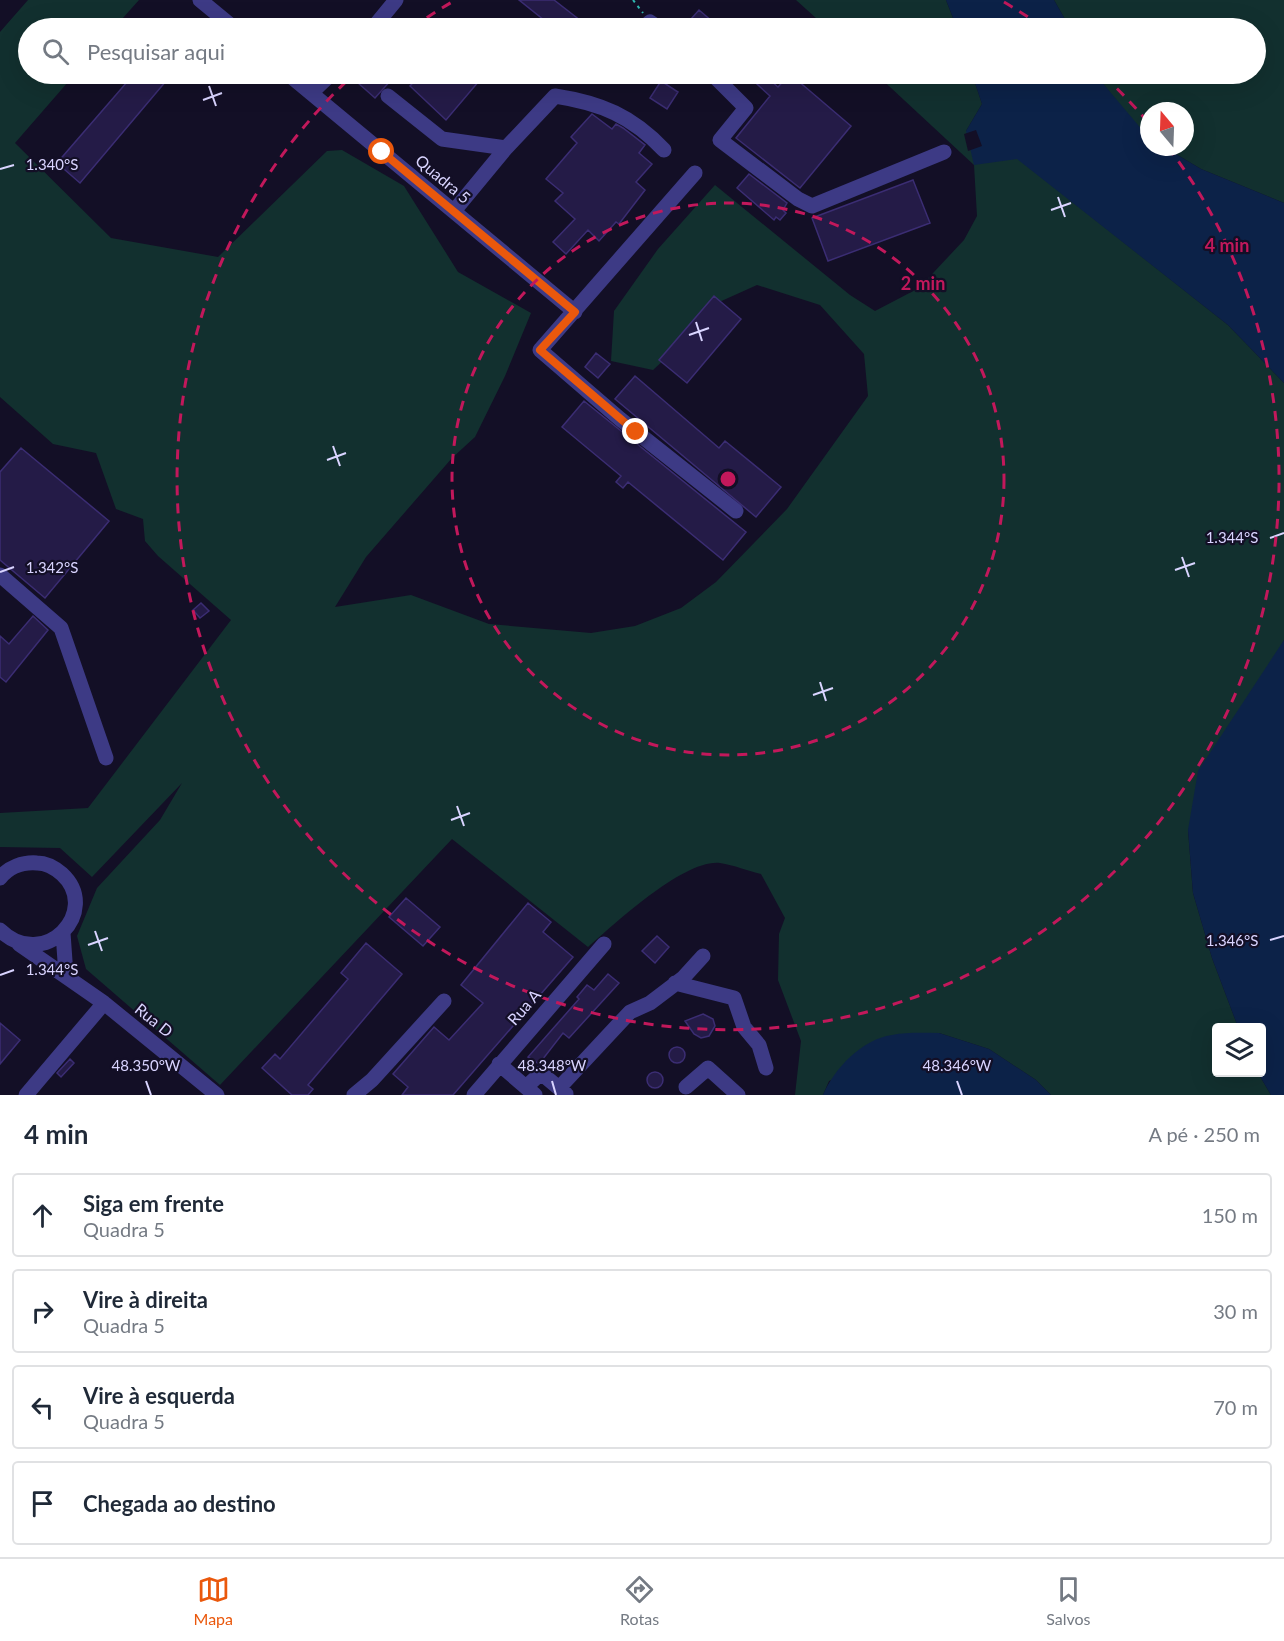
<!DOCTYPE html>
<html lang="pt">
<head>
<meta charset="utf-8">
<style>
  body { margin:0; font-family:Lato,sans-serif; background:#f6f6f7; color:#1f2937 }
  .controls { position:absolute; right:18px; bottom:18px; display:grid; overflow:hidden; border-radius:6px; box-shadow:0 6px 24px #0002 }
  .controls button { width:54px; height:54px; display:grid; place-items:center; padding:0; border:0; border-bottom:2px solid #e0e1e3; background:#fff; color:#1f2937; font:30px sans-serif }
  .compass { position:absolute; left:1140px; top:102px; width:54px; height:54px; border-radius:50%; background:#fff; box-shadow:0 6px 24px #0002; rotate:341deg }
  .stop { position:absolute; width:18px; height:18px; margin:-14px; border:4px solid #ea580c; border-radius:50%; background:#fff }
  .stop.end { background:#ea580c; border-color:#fff; box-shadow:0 2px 6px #0008 }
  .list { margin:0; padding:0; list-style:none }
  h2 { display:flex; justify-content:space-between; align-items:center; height:78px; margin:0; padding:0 24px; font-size:26px }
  h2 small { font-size:20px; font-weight:400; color:#747a83 }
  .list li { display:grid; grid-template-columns:39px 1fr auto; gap:18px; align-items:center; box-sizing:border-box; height:84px; margin:0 12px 12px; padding:0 12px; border:2px solid #e0e1e3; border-radius:6px }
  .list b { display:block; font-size:22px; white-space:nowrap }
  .list p { margin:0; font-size:20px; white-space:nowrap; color:#747a83 }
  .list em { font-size:20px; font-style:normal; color:#747a83 }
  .icon { flex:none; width:33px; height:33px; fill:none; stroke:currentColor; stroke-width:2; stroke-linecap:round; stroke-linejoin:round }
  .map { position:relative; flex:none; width:1284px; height:1095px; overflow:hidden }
  .search { position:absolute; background:#fff; box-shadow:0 6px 24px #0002; left:18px; right:18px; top:18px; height:66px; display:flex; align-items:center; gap:15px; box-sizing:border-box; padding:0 21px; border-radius:33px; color:#747a83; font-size:22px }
  .sheet { height:462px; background:#fff }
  nav { display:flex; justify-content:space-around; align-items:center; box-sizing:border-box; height:84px; border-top:2px solid #e0e1e3; background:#fff; font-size:16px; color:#747a83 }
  nav a { display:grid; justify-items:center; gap:3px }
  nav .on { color:#ea580c }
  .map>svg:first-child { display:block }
  .green { fill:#12302f }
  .water { fill:#0c2248 }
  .pier { fill:#130f26 }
  .building { fill:#241b47; stroke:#3b2d73; stroke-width:1.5 }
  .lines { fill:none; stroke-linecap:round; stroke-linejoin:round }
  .path { stroke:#2fb8b0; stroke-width:2; stroke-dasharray:3 4.5; stroke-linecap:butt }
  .minor { stroke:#3d3a85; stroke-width:15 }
  .route { stroke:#ea580c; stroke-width:8 }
  .ticks { fill:none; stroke:#d9d4ff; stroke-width:2 }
  .ring { fill:none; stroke:#c2185b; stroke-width:3; stroke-dasharray:10 8 }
  .labels { text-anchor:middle; stroke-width:4.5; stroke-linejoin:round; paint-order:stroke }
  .street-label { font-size:16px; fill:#d9d4ff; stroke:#130f26 }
  .ticks-label { font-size:15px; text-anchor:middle; fill:#d9d4ff; stroke:#130f26; stroke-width:4.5; stroke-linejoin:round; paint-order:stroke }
  .centre { fill:#c2185b; stroke:#130f26; stroke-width:3 }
  .ring-label { font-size:18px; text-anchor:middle; font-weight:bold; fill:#c2185b; stroke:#130f26; stroke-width:4.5; stroke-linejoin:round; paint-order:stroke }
</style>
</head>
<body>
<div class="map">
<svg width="1284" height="1095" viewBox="0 0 1284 1095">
  <rect width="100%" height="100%" fill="#130f26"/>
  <path class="green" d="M28,0h111l-25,28h-86v46h47l-60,69 96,95 107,19 109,-106 15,-1 62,36 54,86 73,41 -26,63 -30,61 -23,21 -86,99 -31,50 76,-12 78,29 102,9 44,-7 46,-18 35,-26 71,-73 81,-113 -4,-42 -44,-49 -63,-20 -40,18 -23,29 -41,38 -42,-9 3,-50 44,-62 57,-64 135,110 25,16 44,-23 45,-48 13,-24 -3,-51 -98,-91h96l10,30 -16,27 51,27 211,167 56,58v257l-96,190 5,63 19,65 26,69 -22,1v44l42,1 13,22h-220l-15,-15 -47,-31 -50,-16 -110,48 -6,14h-28l6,-54 -23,-61 1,-46 6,-16 -24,-44c-13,-3 -27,-9 -41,-11 -36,-4 -104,60 -132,84l-136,-108 -232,246 -134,-116 -9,-33 20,-48 63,-68 22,-37 -90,94 -32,-29 -60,-1v-34l88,-5 143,-188 -73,-64 -13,-15 -2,-22 -27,-10 -20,-56 -43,-9 -53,-47v-365z
    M796,0h150l11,28h-130z
    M1054,0h230v203l-83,-34 -37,-22h21v-36h-36v27l-5,-3 -49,-61h161v-46h-186z"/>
  <path class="water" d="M946,0h108l16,28h-113z
    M972,74h123l54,64v9h15l37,22 83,34v180l-56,-58 -211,-166 -43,6 -8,-34 16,-27z
    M1284,640v455h-13l-13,-22 4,-1v-44l-24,-1 -26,-69 -19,-65 -5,-63 10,-59z
    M939,1033l50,16 47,31 15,15h-228c11,-26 39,-56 69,-60 15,-3 32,-2 47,-2z"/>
  <path class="pier" d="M976,130l6,16 -14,5 -4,-17z"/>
  <path class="building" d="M519,0h35l36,28h-36z
    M699,10l21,18h-37z
    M134,74h38l-92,109 -23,-20z
    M348,74h39l5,5 -17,19z
    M421,74h64l-39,46 -36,-34z
    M746,74h17l15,13 12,-13 61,52 -51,62 -64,-50 34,-42z
    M661,81l17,11 -11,17 -17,-11z
    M592,114l20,15 4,-5 7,4 22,17 -6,8 13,11 -16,18 9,8 -26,34 -3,-2 -17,19 -11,-11 -22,24 -13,-12 22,-23 -20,-18 8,-8 -17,-14 31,-36 -6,-6z
    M749,174l38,29 -4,7 3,3 -6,7 -4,-3 -2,3 -37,-32z
    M913,180l17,43 -102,38 -16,-43z
    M714,296l27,23 -54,64 -28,-23z
    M596,353l14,11 -12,14 -13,-11z
    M635,376l84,72 6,-7 56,46 -25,30 -141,-118z
    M584,401l162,131 -23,28 -95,-78 -5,6 -7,-6 5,-6 -59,-49z
    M21,448l88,73 -64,77 -45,-38v-88z
    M201,603l8,8 -9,7 -7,-8z
    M33,616l15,14 -42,52 -6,-5v-41l9,8z
    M406,898l34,29 -17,19 -34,-29z
    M528,903l23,19 -8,10 30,25 -120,138h-51l6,-8 -15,-13 41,-47 15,13 34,-37 -22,-18z
    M657,936l12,11 -14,16 -13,-12z
    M366,943l36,31 -94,111 5,4 -5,6h-16l-30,-27 13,-14 5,5 68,-80 -7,-6z
    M608,974l11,9 -50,55 -6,-5 -24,31 -11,-7 51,-58 -2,-2 10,-12 7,5z
    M703,1014l10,5 2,7 -6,10 -8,2 -7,-4 -9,-13z
    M0,1023l20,17 -20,24z
    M669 1055a8 8 0 1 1 16 0a8 8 0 1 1-16 0Z
    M70,1059l4,4 -13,14 -4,-4z
    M647 1080a8 8 0 1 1 16 0a8 8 0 1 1-16 0Z"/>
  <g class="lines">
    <path class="path" d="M633,0l10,13"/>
    <path class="minor" d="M200,0l34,28
      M373,28l23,-28
      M643,28l7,-6 9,6
      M288,74l287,238
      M712,74l34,34 -26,32 78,59 14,7 132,-54
      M311,93l20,-19
      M388,96l54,43 64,9
      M695,173l-155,177 80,69 116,92
      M454,211l52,-63 49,-52c46,7 77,20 109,54
      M0,575l61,53 45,130
      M0,878c9,-11 23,-16 37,-15 10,0 18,5 25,11 40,37 -18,99 -62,56
      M63,933l3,42
      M19,944l85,59 113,92
      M675,983l59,15 10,29 15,18 7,23
      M499,1064l36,31
      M526,1087l15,-14 25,21
      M686,1087l22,-19 30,27
      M559,1088l71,-76 20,-9 33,-25 20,-22
      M26,1095l78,-92
      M354,1095l18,-15 72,-79
      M474,1095l130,-151"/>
  </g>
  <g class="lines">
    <path class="route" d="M382,152l193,160 -35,38 96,82"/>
  </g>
  <path class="ticks" d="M209,86l7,20M203,100l19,-7M0,169l14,-4M1058,197l7,20M1051,210l20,-7M696,322l6,19M689,335l20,-7M333,446l7,20M327,460l19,-7M1270,538l14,-5M1182,557l7,20M1175,570l20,-7M0,572l14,-5M820,682l6,19M813,695l20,-7M457,806l7,20M451,820l19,-7M95,931l7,20M1270,940l14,-4M88,945l20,-7M0,975l14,-5M146,1081l5,14M552,1081l4,14M957,1081l5,14"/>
  <g class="ring">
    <circle cx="728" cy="479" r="276"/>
    <path d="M412 28A551 551 0 0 1 452 2M1004 2A551 551 0 0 1 1044 28M1104 76A551 551 0 0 1 1147 121M1168 147A551 551 0 1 1 352 76"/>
  </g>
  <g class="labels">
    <g class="street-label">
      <text transform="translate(443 179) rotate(40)" y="6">Quadra 5</text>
      <text transform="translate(524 1007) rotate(-49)" y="6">Rua A</text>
      <text transform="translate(154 1020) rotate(39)" y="6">Rua D</text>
    </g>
  </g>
  <g class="ticks-label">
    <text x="52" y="170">1.340°S</text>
    <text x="1232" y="543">1.344°S</text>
    <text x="52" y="573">1.342°S</text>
    <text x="1232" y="946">1.346°S</text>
    <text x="52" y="975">1.344°S</text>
    <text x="146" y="1071">48.350°W</text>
    <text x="552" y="1071">48.348°W</text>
    <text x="957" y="1071">48.346°W</text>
  </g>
  <circle cx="728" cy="479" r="9" class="centre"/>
  <g class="ring-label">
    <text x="1227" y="252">4 min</text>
    <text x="923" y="290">2 min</text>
  </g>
</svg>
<div class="controls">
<button><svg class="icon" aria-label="layers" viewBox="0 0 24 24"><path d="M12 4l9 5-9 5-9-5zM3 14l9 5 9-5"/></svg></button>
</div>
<svg class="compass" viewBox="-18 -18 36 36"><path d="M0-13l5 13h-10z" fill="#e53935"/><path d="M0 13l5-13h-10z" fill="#747a83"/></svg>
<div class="stop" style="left:382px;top:152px"></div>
<div class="stop end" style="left:636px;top:432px"></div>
<div class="search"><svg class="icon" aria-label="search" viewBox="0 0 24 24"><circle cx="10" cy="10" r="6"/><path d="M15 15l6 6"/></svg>Pesquisar aqui</div>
</div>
<section class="sheet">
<h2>4 min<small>A pé · 250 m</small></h2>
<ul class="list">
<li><svg class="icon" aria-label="ahead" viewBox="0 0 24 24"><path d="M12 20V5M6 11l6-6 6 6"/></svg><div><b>Siga em frente</b><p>Quadra 5</p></div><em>150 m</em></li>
<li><svg class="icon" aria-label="right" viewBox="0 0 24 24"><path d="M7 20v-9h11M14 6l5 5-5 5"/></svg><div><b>Vire à direita</b><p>Quadra 5</p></div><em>30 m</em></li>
<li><svg class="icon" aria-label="left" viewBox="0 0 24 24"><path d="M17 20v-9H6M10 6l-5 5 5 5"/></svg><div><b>Vire à esquerda</b><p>Quadra 5</p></div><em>70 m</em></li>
<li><svg class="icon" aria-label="arrive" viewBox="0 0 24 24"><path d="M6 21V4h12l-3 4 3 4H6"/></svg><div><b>Chegada ao destino</b></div></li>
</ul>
</section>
<nav>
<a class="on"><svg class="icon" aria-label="map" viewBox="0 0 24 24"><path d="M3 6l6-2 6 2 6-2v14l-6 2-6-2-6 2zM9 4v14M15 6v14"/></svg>Mapa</a>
<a><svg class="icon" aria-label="directions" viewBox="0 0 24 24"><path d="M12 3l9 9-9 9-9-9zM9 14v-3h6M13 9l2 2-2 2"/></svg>Rotas</a>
<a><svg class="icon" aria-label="saved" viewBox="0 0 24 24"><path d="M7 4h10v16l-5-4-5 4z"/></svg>Salvos</a>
</nav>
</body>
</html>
